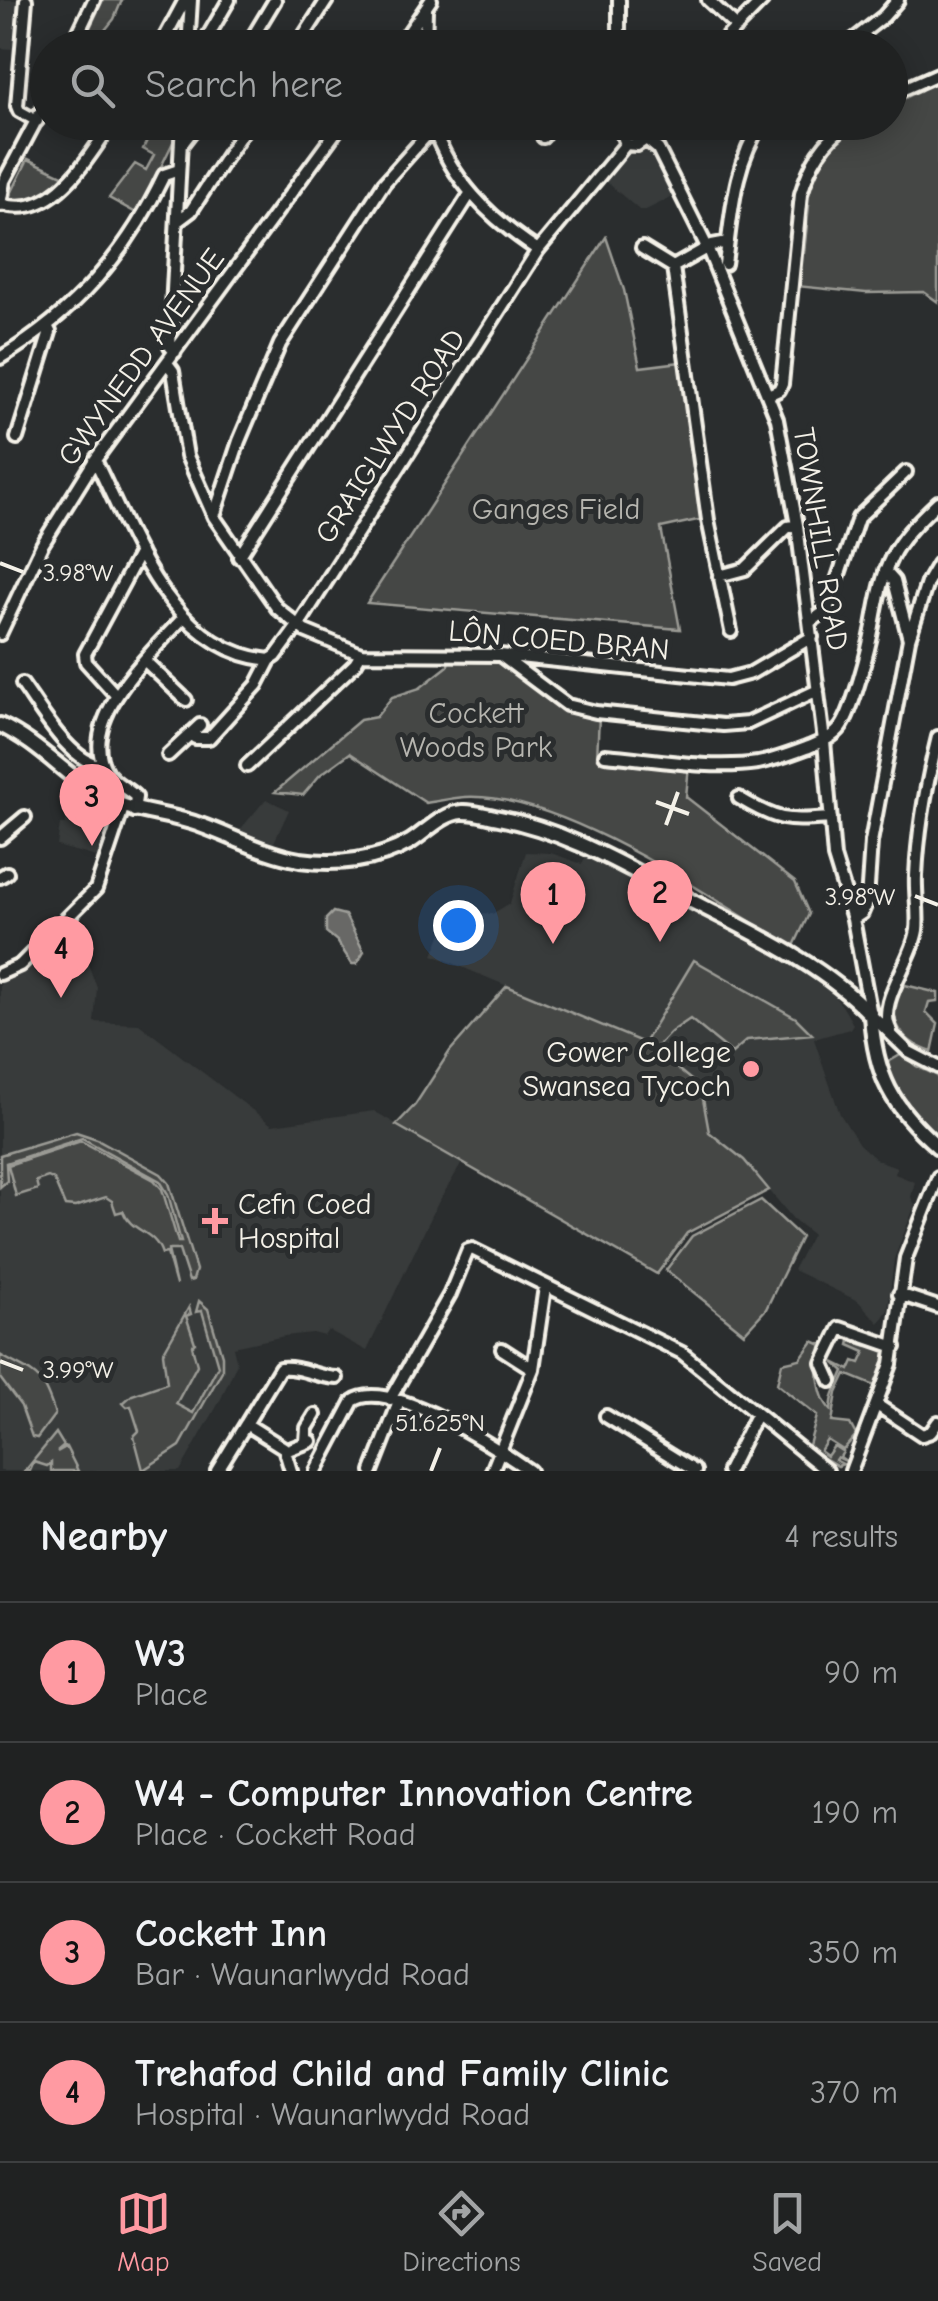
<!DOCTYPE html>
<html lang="en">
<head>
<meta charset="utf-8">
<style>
  body { margin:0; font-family:"Comic Neue",sans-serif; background:#282a2a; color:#f1f3f6 }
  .you { position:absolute; left:458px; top:925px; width:35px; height:35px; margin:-25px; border:8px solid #fff; border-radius:50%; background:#1a73e8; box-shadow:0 0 0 15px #1a73e833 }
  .badge { display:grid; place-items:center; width:65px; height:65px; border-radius:50%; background:#ff9aa2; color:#111; font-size:32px; font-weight:700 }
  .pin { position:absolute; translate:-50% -82px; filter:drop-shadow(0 2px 5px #0008) }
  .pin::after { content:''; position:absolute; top:52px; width:35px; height:30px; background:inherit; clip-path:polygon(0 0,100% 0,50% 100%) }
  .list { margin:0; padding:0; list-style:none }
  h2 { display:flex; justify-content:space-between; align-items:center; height:130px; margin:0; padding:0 40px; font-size:42px }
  h2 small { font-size:32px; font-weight:400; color:#a2a4a5 }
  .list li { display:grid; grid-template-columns:65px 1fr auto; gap:30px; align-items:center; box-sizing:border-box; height:140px; padding:0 40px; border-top:2px solid #3d3f40 }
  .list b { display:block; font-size:38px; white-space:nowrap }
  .list p { margin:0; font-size:32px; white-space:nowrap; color:#a2a4a5 }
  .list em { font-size:32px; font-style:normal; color:#a2a4a5 }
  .icon { flex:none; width:55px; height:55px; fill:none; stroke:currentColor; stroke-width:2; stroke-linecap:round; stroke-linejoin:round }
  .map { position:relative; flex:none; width:938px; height:1471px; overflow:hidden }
  .search { position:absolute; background:#202222; box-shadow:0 5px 25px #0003; left:30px; right:30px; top:30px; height:110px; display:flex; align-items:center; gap:25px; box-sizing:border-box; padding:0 35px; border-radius:55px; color:#a2a4a5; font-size:38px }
  .sheet { height:690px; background:#202222 }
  nav { display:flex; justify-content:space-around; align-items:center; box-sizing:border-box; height:140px; border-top:2px solid #3d3f40; background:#202222; font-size:28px; color:#a2a4a5 }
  nav a { display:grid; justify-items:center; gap:5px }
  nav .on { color:#ff9aa2 }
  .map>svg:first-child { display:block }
  .built { fill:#373a3a }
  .green { fill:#444645; stroke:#9c9c96; stroke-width:2.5 }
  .water { fill:#676866; stroke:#9f9f9a; stroke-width:2.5 }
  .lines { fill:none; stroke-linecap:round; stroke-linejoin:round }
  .minor-casing { stroke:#f4f1e8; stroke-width:18 }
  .major-casing { stroke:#f4f1e8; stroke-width:20 }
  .minor { stroke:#2a2d2e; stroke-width:10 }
  .major { stroke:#2a2d2e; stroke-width:12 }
  .ticks { fill:none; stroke:#f4f1e8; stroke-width:4 }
  .poi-dot { fill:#ff9aa2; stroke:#2a2d2e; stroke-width:4 }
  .labels { text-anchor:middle; stroke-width:10; stroke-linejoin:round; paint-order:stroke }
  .street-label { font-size:30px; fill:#f4f1e8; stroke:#2a2d2e }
  .park-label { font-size:30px; fill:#b6b5af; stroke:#2a2d2e }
  .poi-label { font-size:30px; fill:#f4f1e8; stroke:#2a2d2e; text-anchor:end }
  .ticks-label { font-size:25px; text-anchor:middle; fill:#f4f1e8; stroke:#2a2d2e; stroke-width:10; stroke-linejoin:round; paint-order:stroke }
</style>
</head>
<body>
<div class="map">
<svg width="938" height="1471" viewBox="0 0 938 1471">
  <rect width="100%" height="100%" fill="#2a2d2e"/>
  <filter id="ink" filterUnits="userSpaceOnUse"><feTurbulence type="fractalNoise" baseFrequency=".01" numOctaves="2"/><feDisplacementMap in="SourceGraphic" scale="20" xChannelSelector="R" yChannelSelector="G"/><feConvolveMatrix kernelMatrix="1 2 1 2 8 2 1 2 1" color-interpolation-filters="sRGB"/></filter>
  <g filter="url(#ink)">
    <path class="built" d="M0,0h17l-5,49 -12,-1z
      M629,150h16l6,4 21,43 -26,13h-7l-37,-32z
      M266,799l23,11 -18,39 -33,-17z
      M81,811l38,10 -12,39 -50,-14 3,-22h5l4,-12 9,4z
      M526,852l25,1 31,11 6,-12 212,115 32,26 11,14 10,17 -3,5 -36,10 26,75 19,30 18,16 20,7 -2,7 20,8 -4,15 4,8 -21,54 -6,51 -9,13 -21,-22 -65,-31 19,-36 -19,-15 -49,-59 -35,-28 -9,-45 -56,-44 -211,-88 18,-45 41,4 18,-11z
      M60,936l27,25 10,27 -3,34 45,2 133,101 102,-14 88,52 -24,40 -71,148 -39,-21 -4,6 -11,-3 -28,3 -52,11 4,16 -17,38 -40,70h-180v-490l33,-17z"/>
    <path class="green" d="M103,0h19l-8,19 -23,28h-10z
      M938,77v225l-14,-10 -58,1 -70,-7 2,-32 6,-1 5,-48 -6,-1c5,-36 25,-57 50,-81l37,-1 1,-17 30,-15 -2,-6z
      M155,123h21v13l-38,78 -29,-16 26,-34 11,6 8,-15 -11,-6z
      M28,159l41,19 -28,20 -33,2z
      M606,237l18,53 16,77 41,-5 21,157 -41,9 19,101 -313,-26z
      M449,656l45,2 77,52 28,6 -2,42 92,7 -3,32 109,85 14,32 -16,34c-82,-50 -232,-156 -328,-151 -13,1 -26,4 -39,6l-76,-50 -30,22 -17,20 -28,-3 85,-72 16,-3 16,-20 28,-9 28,-22z
      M694,960l102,58 16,16 -65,6 -15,13 -42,-34 -19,13 -17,18 47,38 8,44 35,28 25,30 -82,43 -30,41 -261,-149 19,-20 35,-54 57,-65 137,57z
      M901,984l37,9v8l-9,1 -3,10 12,12 -6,28c-35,-11 -46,-36 -31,-68z
      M902,1054l14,12 22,10v61l-43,-47 -10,-26z
      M76,1132l21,7 64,35 8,9 27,87 -3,10 -4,1 -10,-31h-11l8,35 -9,-32 -5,1c-8,-25 -31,-21 -39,-43l-7,2 -4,-12 -6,-4 -31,10 -10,-1 -11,-26 -6,-3 -12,4 2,8 -22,7 -8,-31 73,-24 73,39 8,9 16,53h3l-13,-48 -8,-13 -78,-43 -76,25 1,18 -7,6v-32z
      M761,1200l40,37 -35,72 -22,24 -78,-63 26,-34z
      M199,1301l9,8 14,47v15l-42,75 -37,24 -9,-34 5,-5 -8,-25 -4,1 -4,-4 9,-8 35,-12 -4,-30 26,-46 2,7 -5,2 9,27 -3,3 5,19 -21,39 17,9 25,-47 -16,-55 -6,1z
      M843,1334l43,16 3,6 -27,74 13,-44 -29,-12 -9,19 -5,29 18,2 6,11 -13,15 -16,-10 -7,11 7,5 7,-10 9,6 -3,5 6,4 -9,-4 -2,3 8,4 -5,2 -30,-17 9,-33 -40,-32 5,-21 18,-4 13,-18 9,4c-7,16 -5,52 9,65 2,-21 5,-19 13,-39l-10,-9 16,8 4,-9 6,2 5,-11 -16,-7 1,-4 18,5 -28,-10z
      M0,1355c36,21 41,15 55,59l-18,24 -5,-1 -11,-31 -21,-28z
      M56,1433l8,13 -7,6 9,-5 12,24h-27v-8l-4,3 -13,-4 -4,9h-5z"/>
    <path class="water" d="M333,912l12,3 19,37 -7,12h-5l-15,-23 -11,-9v-13z"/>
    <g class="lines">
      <defs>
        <path id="minor" d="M26,0l-9,106 2,5 18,10
          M708,0l29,27
          M71,48l23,-48
          M159,48l26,-48
          M188,48l3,-48
          M201,48l28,-48
          M246,48l29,-48
          M296,48l31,-48
          M398,48l33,-48
          M425,48l1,-39
          M619,48v-48
          M716,48l47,-48
          M843,48l41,-32 14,-16
          M890,95l48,-21
          M540,122l3,15
          M625,122l-4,9 5,13
          M432,124c19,56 57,94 106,126
          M646,139l12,10 49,98 70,172 20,106 27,216 10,116 19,62 18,96 38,37 29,15
          M182,144l17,-22
          M626,144l11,1 9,-6 6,-17
          M1,204c53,17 86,-46 112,-82
          M0,205l4,-24 44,-83
          M179,220l12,-9 58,-89
          M642,248l31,19
          M725,264c7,-50 8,-98 37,-142
          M673,267l35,253 23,111
          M673,267l39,-22 16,-3
          M175,352l-5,-6 12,-224
          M0,358c75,-45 127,-105 164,-183l15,-5
          M167,363l6,8 14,85 27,61 63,91 28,23 56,23 139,1 228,24 23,-6 61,-36
          M768,395l11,-5 3,-6 19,-190c9,-31 22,-53 49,-72
          M17,438l33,-106 -3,-6
          M95,460c38,76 75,191 175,200
          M214,516l25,-75 41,-97 104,-161 49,-55 11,-6
          M239,557l231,-363
          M885,571l9,10 15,58
          M719,576l26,-7 43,-42 9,-2
          M810,622l17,-12 31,-92 48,-46
          M0,634l42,-89 53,-85 248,-338
          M500,655l67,50 29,7 127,13 25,-2 70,-33
          M144,660l42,40
          M22,684c17,23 50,82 81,81
          M115,694l-29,-32 -1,-8 55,-102
          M191,734l4,4h14l48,-53 13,-25 6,-4 22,-30 240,-376 88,-106
          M168,755l32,-30
          M605,755c49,4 104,15 153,8 17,-3 35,-10 51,-16 11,-5 24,-9 32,-20 12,-17 28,-79 32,-101 11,-64 17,-79 65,-124
          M247,766l108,-102 6,-10
          M739,798c40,24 46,23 92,20
          M134,811l2,-14c-9,-9 -23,-14 -30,-26 -30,-51 48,-121 78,-154
          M0,838l25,-21
          M0,877l7,-4
          M853,919l9,-6 5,-12 4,-59 38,-203 18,-56 11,-19
          M0,974l20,-9 76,-76 27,-81
          M891,1031c-16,-28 21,-68 26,-101 2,-17 -2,-36 -1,-54 2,-45 11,-95 22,-139
          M899,1294l39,13
          M502,1349l31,20
          M831,1381l-8,-18 17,-35 55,19
          M390,1399l60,-105 18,-44 4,-1 210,104 145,118
          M877,1405l45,30 9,-3 7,-10
          M606,1416l89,55
          M306,1441l1,-13 8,-13
          M285,1451l26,-10
          M217,1471l29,-47
          M291,1471l-7,-23 -38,-24 34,-56c21,-2 36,9 57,10
          M316,1471l37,-70c35,-25 145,48 177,70
          M372,1471l27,-69
          M492,1471l41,-102 12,-82
          M728,1471l28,-56
          M851,1471l40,-107 15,-106 32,-81"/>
        <path id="major" d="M0,725c35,16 61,45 92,66 34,23 71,20 108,34 34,12 64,29 100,35 37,5 77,1 110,-18 16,-10 33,-29 52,-30 12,-1 25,4 37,6 67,13 122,46 181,77 66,35 138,65 191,120 4,61 21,92 67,132"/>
      </defs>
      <use href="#minor" class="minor-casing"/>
      <use href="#major" class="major-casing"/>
      <use href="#minor" class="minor"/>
      <use href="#major" class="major"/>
    </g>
  </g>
  <path class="ticks" d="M0,563l23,9M656,802l33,12M666,825l12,-33M915,896l23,9M0,1361l23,9M431,1471l9,-23"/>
  <g class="poi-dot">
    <circle cx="751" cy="1069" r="10"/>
    <path d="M210 1206h10v10h10v10h-10v10h-10v-10h-10v-10h10z"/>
  </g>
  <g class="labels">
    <g class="street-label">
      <text transform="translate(141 357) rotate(-54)" y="10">GWYNEDD AVENUE</text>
      <text transform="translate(390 436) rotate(-57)" y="10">GRAIGLWYD ROAD</text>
      <text transform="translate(821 539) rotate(81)" y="10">TOWNHILL ROAD</text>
      <text transform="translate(559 640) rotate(5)" y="10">LÔN COED BRAN</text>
    </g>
    <g class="park-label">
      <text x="556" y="519">Ganges Field</text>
      <text x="476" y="723">Cockett<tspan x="476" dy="34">Woods Park</tspan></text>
    </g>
    <g class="poi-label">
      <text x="731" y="1062">Gower College<tspan x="731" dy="34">Swansea Tycoch</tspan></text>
      <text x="238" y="1214" text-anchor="start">Cefn Coed<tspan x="238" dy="34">Hospital</tspan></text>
    </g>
  </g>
  <g class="ticks-label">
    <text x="78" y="581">3.98°W</text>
    <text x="860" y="905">3.98°W</text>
    <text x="78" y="1378">3.99°W</text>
    <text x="440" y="1431">51.625°N</text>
  </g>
</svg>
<div class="you"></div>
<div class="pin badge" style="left:553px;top:944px">1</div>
<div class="pin badge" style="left:660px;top:942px">2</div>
<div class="pin badge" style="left:92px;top:846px">3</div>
<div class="pin badge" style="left:61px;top:998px">4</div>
<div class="search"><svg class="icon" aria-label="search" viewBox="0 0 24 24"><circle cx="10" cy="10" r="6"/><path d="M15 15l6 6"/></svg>Search here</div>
</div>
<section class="sheet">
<h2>Nearby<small>4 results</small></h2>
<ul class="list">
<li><span class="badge">1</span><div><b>W3</b><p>Place</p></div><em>90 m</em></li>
<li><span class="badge">2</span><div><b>W4 - Computer Innovation Centre</b><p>Place · Cockett Road</p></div><em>190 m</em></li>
<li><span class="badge">3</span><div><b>Cockett Inn</b><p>Bar · Waunarlwydd Road</p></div><em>350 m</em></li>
<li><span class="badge">4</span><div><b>Trehafod Child and Family Clinic</b><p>Hospital · Waunarlwydd Road</p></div><em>370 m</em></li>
</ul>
</section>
<nav>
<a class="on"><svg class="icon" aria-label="map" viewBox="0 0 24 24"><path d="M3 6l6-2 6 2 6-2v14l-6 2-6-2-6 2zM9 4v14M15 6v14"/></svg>Map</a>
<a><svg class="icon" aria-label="directions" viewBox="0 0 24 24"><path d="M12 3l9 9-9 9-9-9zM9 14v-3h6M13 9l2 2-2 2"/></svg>Directions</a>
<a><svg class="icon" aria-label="saved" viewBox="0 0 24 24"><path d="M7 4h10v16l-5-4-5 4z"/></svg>Saved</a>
</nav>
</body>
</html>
